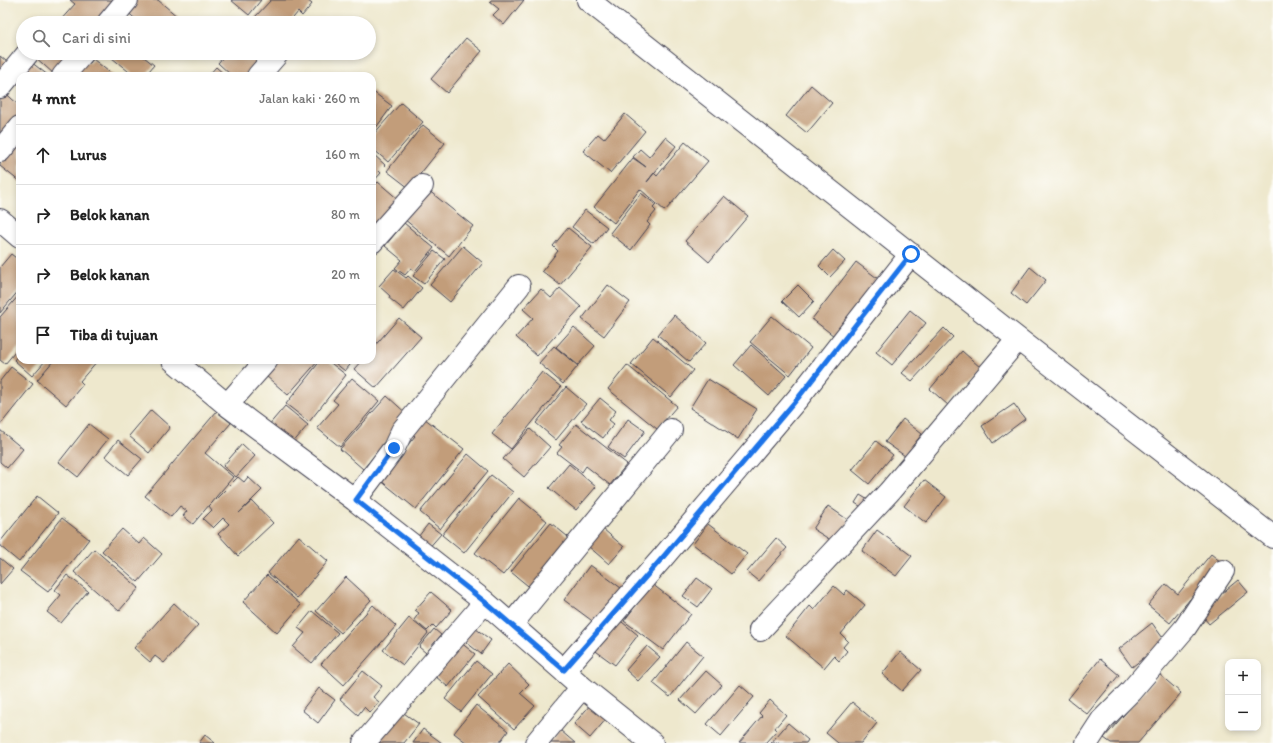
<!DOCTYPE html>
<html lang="id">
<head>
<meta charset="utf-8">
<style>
  body { margin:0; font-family:Itim,sans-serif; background:#f2f2f2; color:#222 }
  .controls { position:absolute; right:12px; bottom:12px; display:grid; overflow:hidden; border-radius:8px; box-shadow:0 2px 6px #0003 }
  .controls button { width:36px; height:36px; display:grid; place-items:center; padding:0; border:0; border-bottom:1px solid #e0e0e0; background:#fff; color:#222; font:20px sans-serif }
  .stop { position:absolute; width:12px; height:12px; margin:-9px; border:3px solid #1a73e8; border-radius:50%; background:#fff }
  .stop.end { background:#1a73e8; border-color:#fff; box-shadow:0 1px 4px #0008 }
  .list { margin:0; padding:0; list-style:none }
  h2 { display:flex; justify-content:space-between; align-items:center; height:52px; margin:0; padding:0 16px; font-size:17px }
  h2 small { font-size:13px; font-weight:400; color:#767676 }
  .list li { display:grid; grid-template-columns:26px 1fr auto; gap:12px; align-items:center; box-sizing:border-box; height:60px; padding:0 16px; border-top:1px solid #e0e0e0 }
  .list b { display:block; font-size:15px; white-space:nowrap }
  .list em { font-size:13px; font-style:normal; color:#767676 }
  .icon { flex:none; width:22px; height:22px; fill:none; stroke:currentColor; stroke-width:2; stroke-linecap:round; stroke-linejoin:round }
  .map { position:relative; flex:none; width:1273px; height:743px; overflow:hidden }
  .search { position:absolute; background:#fff; box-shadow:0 2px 6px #0003; left:16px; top:16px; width:360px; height:44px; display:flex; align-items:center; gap:10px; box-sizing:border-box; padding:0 14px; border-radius:22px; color:#767676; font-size:15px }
  .panel { position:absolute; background:#fff; box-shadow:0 2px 6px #0003; left:16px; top:72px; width:360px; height:292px; border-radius:12px }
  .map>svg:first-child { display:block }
  .building { fill:#c29d7a }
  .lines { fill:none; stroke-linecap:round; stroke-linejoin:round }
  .street-casing { stroke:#414051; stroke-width:24 }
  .street { stroke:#fff; stroke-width:22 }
  .route { stroke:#1a73e8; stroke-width:5 }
</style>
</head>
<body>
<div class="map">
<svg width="1273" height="743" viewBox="0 0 1273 743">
  <rect width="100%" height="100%" fill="#fdfcf7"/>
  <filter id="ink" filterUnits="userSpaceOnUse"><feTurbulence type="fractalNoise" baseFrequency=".025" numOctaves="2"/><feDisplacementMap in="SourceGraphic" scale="8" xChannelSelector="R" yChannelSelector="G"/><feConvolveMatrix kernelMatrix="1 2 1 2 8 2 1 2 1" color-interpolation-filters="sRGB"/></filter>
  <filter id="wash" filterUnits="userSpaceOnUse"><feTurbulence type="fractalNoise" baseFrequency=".012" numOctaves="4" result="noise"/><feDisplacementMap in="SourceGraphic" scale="16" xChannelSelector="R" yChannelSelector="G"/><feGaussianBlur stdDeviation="0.9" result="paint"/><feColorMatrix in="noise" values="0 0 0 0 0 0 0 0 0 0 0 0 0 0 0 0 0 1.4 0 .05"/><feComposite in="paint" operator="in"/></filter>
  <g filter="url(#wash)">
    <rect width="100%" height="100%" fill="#eee8cd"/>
    <g id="blocks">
      <path class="building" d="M70,0h50l-20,23h-42l17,-19z
        M132,0h26l27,23h-45l-16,-14z
        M231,0h30l-12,15z
        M271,0h36l5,4 -10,12 -4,-4 -9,11h-28l-6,-6z
        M491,0h33l-20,25 -11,-10 6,-6 -9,-7z
        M466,38l16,13 -35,42 -16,-14z
        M35,53h39l-19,22 -22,-20z
        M106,53h33l15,12 -9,11h-11z
        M227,53h6l6,5 4,-5h15l5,4 -18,19h-13l-14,-13z
        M0,56l13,11 -13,15z
        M93,59l21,17h-40l13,-15 3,2z
        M31,62l18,14h-29z
        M216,67l10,9h-18z
        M811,85l21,18 -25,30 -21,-17z
        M2,90l18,16v10l-20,23v-46z
        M372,91l20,15 -20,27z
        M401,103l22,19 -35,40 -16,-14v-12z
        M625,114l20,17 -35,42 -27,-22 15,-17 6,5z
        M423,125l22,18 -36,45 -22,-17z
        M665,137l11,9 -29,36 7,-9 3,3 28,-34 23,19 -43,50 -25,-22 -26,34 -20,-16 39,-49 13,9 -13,-10 7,-8 9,8z
        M20,140v42l-20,-16v-2z
        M372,153l13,12 -6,6 2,2 -9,10z
        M378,182l21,18 -27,29v-41z
        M428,190l45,36 -24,30 -45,-37z
        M641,193l15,12 -3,3 3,3 -9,11 3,3 -19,25 -21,-17z
        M724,196l24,20 -39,46 -24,-21z
        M585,210l22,17 -13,17 -22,-17z
        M404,223l30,25 -19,23 -4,-3 -6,7 -10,-7 7,-8 -17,-14z
        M568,228l24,19 -32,38 -18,-14 16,-20 -5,-5z
        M463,246l20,17 -33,39 -20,-17z
        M833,250l12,11 -15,16 -11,-11z
        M434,251l11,8 -21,25 -11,-8z
        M11,254l9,7v28l-20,24v-46z
        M856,262l25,19 -43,58 -26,-20z
        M1030,267l16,13 -20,25 -15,-12z
        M394,269l12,9 2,-2 14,12 -18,22 -15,-12 1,-2 -11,-10z
        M608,285l22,17 -26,34 -22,-17z
        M798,285l16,16 -15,16 -17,-16z
        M560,288l21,19 -44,49 -21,-19 17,-19 -10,-9 18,-20 10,9z
        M20,294v52l-15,18 -5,-4v-43z
        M910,310l16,13 -34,42 -16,-13z
        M674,315l32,28 -17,19 -31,-27z
        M772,316l39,32 -21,27 -40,-33z
        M399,318l22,19 -45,51 -22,-19 8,-9h10v-11z
        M574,327l21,19 -17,19 -22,-18z
        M944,328l9,9 -41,44 -10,-8z
        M653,337l40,33 -22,27 -40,-33z
        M751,345l35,31 -17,20 -35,-31z
        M554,346l24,20 -15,18 -24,-21z
        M962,351l19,17 -32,38 -19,-17z
        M20,353v7h26l-14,16 -18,-16z
        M54,360h44l-18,21 3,3 -17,21 -29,-25z
        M280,360h39l-31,35 -22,-19z
        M321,360h6l19,15 -37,47 -23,-18z
        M337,360h17l-9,11 -10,-8z
        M627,365l50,41 -20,23 -49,-40z
        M11,367l22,17 -32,40 -1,-1v-42z
        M542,372l19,15 -50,62 -19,-15z
        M352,378l27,23 -39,46 -23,-19 21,-24 -5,-4z
        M708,379l49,30 -19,30 -48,-31z
        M566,387l20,17 -30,36 -20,-17z
        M387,396l22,20 -46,53 -23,-20z
        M600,398l16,13 -7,9 5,4 -11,14 -22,-17z
        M1014,404l11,15 -32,24 -11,-17z
        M285,406l23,19 -17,20 -23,-19z
        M151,410l19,17 -21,26 -20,-17z
        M217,411l14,12 -26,30 28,24 -40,47 -10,-8 4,-5 -7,-5 -9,11 -26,-21z
        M420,415l44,34 -48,60 -36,-29 35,-44 -7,-6z
        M628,419l17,12 -21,28 -16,-12z
        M903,419l19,15 -17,22 -20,-14z
        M89,424l19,15 -30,38 -19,-15z
        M576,424l51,40 -17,21 -24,-19 -4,6 -25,-19 5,-6 -3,-2z
        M530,429l20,18 -26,30 -21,-18z
        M0,430l23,19 -16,19 -7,-6z
        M118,440l24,19 -14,16 -23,-19z
        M876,441l17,14 -24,29 -17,-14z
        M242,444l13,12 -19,21 -13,-11z
        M468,454l20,17 -48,58 -20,-17z
        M569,464l27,23 -20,23 -27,-22z
        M491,475l22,17 -49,61 -22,-18z
        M238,477l6,5 4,-5 14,13 -23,23 13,-12 21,22 -35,33 -20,-22 11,-10 -6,-6 -10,10 -10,-9 9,-9 -3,-4z
        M924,480l22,17 -20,26 -22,-17z
        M860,495l13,8 -5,8 -13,-8z
        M37,496l21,17 -39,49 -19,-16v-4z
        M519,498l28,23 -44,54 -28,-22z
        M828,506l23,16 -14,22 -24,-15z
        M62,518l27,21 -41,53 -28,-21z
        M551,523l22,18 -40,49 -22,-18z
        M428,524l13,10 -14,16 -12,-9z
        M708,524l39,30 -16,20 -38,-30z
        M122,529l17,15 5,-6 18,16 -24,28 -36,-31z
        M603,529l21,18 -15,17 -21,-18z
        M877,530l35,26 -16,20 -34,-25z
        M299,536l29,25 -31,37 -29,-25z
        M776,538l11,10 -29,33 -11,-9z
        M94,549l45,39 -20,23 -45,-39z
        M1211,554l10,8 -51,61 -22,-18 18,-21 12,10z
        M0,558l13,11 -13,15z
        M590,565l31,23 -26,35 -31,-23z
        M67,575l21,16 -27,32 -14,-11 14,-17 -6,-5z
        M267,575l34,30 -24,28 -34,-31z
        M346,577l25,23 -30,33 -25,-22z
        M697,578l15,11 -14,18 -15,-11z
        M1238,580l10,12 -39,32 -10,-12z
        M652,584l39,30 -28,36 -39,-29z
        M834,586l10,9 3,-5 18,15 -24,29 7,7 -5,6 4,4 -8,10 -5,-5 -10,12 -38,-32 24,-30 4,4z
        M431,592l21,18 -16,18 -3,-3 -6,6 -13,-11 5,-7 -4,-3z
        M174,603l24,22 -34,38 -9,-7 -5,6 -16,-14z
        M373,605l23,21 -52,59 -23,-21z
        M312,611l26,22 -26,30 -19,-16 12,-14 -7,-5z
        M409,618l19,15 -25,32 -20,-15z
        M617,618l21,17 -23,30 -22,-16z
        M1152,623l13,18 -33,26 -13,-18z
        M472,626l19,14 -10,14 -19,-15z
        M434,629l7,6 -15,18 -7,-6z
        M455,638l20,16 -27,33 -19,-16z
        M686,642l17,14 -33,41 -17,-14z
        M647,646l13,11 -22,24 -12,-11z
        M900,652l21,18 -19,21 -20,-17z
        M1100,659l19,16 -32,39 -19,-15z
        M476,661l16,13 -31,38 -16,-13z
        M508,664l21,20 -9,9 15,13 -21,23 -36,-32z
        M363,671l19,15 -9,11 6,5 -9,11 -6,-6 -6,8 -18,-16z
        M706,671l16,14 -26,29 -16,-14z
        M1159,674l22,19 -43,50h-27l-7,-5z
        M740,685l14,12 -33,39 -14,-12z
        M319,688l16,12 -17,23 -16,-13z
        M770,700l16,15 -11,13 2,2 -12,13h-26l23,-27 -3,-3z
        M852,702l25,21 -16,20h-23l-12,-10z
        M591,704l16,14 -17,20 -16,-14z
        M476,705l32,26 -9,12h-32l-13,-10z
        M397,708l22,16 -15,19h-34z
        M788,723l20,17 -2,3h-35z
        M423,729l19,14h-29z
        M560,730l15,13h-26z
        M205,735l10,8h-16z"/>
    </g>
  </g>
  <g filter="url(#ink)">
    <use href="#blocks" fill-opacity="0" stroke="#414051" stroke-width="1"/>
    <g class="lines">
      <defs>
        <path id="street" d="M588,0l430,339 255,198
          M108,23l19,-23
          M63,76l20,-23
          M258,76l20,-23
          M0,87l28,-34
          M0,151l20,-24
          M0,220l20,17
          M372,242l50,-56
          M173,360l54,45 128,95 130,102 97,85 70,56
          M227,405l40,-45
          M355,500l39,-52 8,-17 117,-145
          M511,625l160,-195
          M760,630l129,-138 129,-153
          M564,670l100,-114 134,-158 113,-144
          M364,743l121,-141
          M536,743l46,-56
          M1087,743l15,-23 28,-28 55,-64 38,-57"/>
      </defs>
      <use href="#street" class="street-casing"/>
      <use href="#street" class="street"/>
    </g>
  </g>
  <g class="lines" filter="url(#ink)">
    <path class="route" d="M394,448l-38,52 129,102 79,68 100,-114 134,-158 113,-144"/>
  </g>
</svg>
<div class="controls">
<button>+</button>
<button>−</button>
</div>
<div class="stop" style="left:911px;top:254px"></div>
<div class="stop end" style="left:394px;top:448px"></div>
<div class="search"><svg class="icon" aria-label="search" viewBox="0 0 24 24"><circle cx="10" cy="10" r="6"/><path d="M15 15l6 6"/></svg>Cari di sini</div>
<section class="panel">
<h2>4 mnt<small>Jalan kaki · 260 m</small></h2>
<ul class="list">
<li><svg class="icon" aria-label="ahead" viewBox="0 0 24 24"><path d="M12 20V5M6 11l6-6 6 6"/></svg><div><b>Lurus</b></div><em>160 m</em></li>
<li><svg class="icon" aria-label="right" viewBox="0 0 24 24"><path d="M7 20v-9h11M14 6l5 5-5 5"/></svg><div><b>Belok kanan</b></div><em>80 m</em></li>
<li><svg class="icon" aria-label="right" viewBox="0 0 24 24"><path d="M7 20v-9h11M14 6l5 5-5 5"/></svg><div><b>Belok kanan</b></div><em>20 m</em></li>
<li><svg class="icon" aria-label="arrive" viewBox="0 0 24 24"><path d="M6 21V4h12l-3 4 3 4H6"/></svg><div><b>Tiba di tujuan</b></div></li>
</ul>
</section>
</div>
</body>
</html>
